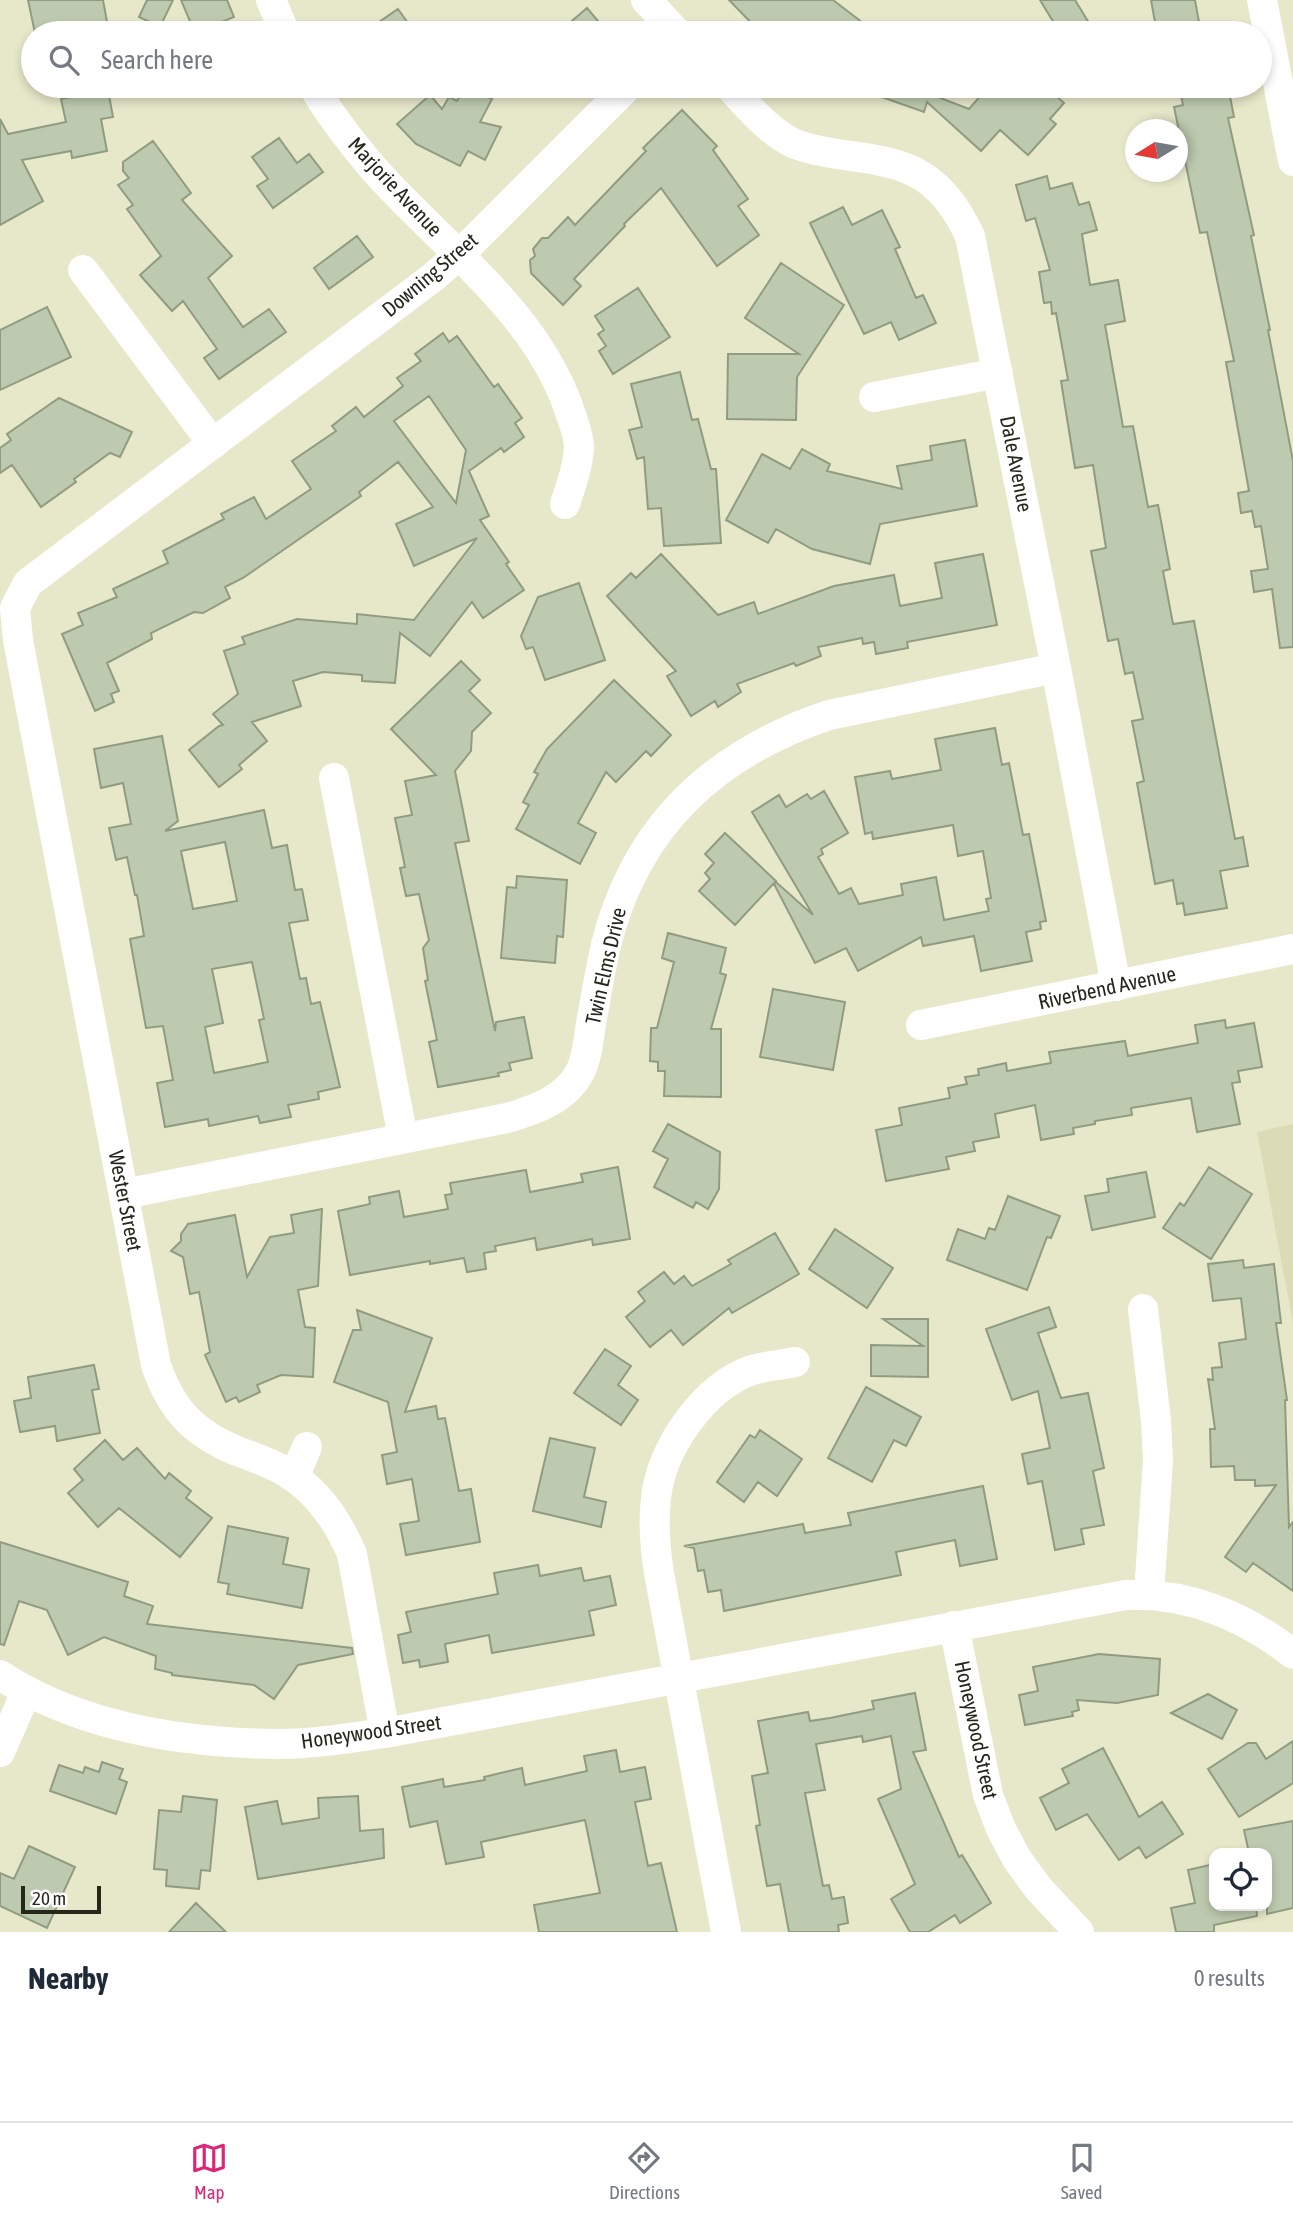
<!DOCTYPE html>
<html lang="en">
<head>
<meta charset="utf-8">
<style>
  body { margin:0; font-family:"Asap Condensed",sans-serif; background:#f6f6f7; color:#1f2937 }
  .controls { position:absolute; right:21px; bottom:21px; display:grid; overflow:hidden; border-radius:14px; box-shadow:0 4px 10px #0003 }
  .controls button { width:63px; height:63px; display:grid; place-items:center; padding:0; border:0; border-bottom:2px solid #e0e1e3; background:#fff; color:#1f2937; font:35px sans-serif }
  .compass { position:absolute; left:1125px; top:119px; width:63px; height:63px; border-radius:50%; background:#fff; box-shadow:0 4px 10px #0003; rotate:259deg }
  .scale { position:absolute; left:21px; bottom:18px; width:80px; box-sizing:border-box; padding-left:7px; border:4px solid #26261b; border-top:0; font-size:19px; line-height:24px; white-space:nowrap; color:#26261b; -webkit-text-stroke:5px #fff; paint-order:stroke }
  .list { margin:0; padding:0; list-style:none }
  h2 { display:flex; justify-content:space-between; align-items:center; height:91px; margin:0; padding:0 28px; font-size:30px }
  h2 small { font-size:23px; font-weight:400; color:#747a83 }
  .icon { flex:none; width:38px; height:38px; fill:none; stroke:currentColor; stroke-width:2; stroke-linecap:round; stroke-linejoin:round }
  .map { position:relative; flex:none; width:1293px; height:1932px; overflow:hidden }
  .search { position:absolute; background:#fff; box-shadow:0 4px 10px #0003; left:21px; right:21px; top:21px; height:77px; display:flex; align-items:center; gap:18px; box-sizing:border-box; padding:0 24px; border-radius:38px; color:#747a83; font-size:26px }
  .sheet { height:189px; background:#fff }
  nav { display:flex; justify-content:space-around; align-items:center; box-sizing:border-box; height:98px; border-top:2px solid #e0e1e3; background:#fff; font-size:19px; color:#747a83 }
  nav a { display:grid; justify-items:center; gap:4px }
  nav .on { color:#db2777 }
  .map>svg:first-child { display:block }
  .built { fill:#dbdcb7 }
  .building { fill:#becaaf; stroke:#909c82; stroke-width:2; fill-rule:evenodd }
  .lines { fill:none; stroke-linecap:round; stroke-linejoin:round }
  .minor { stroke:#fff; stroke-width:30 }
  .labels { text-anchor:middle; stroke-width:6; stroke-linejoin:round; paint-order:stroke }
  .street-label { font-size:21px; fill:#26261b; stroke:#fff }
</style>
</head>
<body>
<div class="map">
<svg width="1293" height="1932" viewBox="0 0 1293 1932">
  <rect width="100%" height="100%" fill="#e7e8ca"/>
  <path class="built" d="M1293,1124v199l-36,-191z"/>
  <path class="building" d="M28,0h75l5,27 -27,6h-46z
    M147,0h26l-13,27 -21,-10z
    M181,0h46l7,17 -39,16z
    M729,0h104l43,33h-115z
    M1040,0h35l14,23 -17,10h-12z
    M1151,0h44l6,33h-44z
    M587,8l21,25h-50z
    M398,9l17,24h-52z
    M466,86l26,13 -12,23 21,5 -16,33 -17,-9 -8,15 -44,-22 -19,-20 33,-29 12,14 7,-12 8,4z
    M859,86h74l-3,8 39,15 20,-23h56l19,17 -14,16 6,5 -28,31 -28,-25 -19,21 -54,-49 -3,10 -65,-23z
    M1179,86h49l6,31 -6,1 26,117 -3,1 19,94h-2l25,131v186l-13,1 -8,-59 -18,3 -3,-21 17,-2 -7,-43 -6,1 -3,-16 -11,2 -3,-20 11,-2 -23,-129 8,-1 -27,-129 -7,1 -26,-126 9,-2z
    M108,90l5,27 -12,2 6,32 -35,7 -1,-7 -49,9 21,41 -43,24v-106l8,15 58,-12 -5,-23z
    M682,110l35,36 -4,4 35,49 -10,7 21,29 -42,31 -56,-78 -37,36 1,2 -51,53 7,7 -18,19 -32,-32 -1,-13 5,-4 -2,-7 9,-11h6l20,-21 7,8 71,-74 -3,-3z
    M279,138l18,25 12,-9 14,18 -50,36 -16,-22 11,-7 -16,-22z
    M153,141l38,52 -9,7 50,56 -24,22 35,49 26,-18 17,23 -67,47 -15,-21 13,-9 -34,-48 -11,10 -32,-36 21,-19 -34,-47 6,-4 -15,-20 11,-7 -6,-7v-9z
    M1047,176l3,13 22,-6 7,22 10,-3 8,28 -15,4 8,51 28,-5 7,41 -20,4 18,102 10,-1 15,81 10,-2 12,64 -7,2 10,53 21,-3 41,218 8,-2 5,29 -28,5 7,37 -42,7 -2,-12 -6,1 -4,-24 -18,4 -18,-101 7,-2 -12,-60 11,-2 -10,-47 -8,2 -7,-35 -10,2 -17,-90 15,-3 -13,-83 -18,3 -14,-87 7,-1 -12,-67 -4,1 -1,-12 -7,1 -5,-31 11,-2 -15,-52 -9,3 -10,-36z
    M843,207l9,18 30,-15 18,37 -5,2 21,49 7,-3 13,28 -37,17 -8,-18 -27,12 -54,-111z
    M357,236l16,21 -44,32 -15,-21z
    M781,263l63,42 -47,72 -1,43 -69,-1 1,-65h71l-54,-36z
    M638,288l32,49 -57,37 -14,-23 7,-5 -8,-12 6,-4 -9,-14z
    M47,307l24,50 -71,33v-60z
    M443,333l6,9 8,-6 37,51 4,-3 24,34 -7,5 9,14 -20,15 -3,-4 -32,23 20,45 -9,4 29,42 -3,2 18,26 -41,28 -11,-16 -42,54 -30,-23 -5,50 -33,-2v-6l-39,-3 -30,9 8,25 -49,16 15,19 -28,24 3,4 -23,18 -30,-37 30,-24 4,-1 -10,-11 25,-20 -14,-43 21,-7 -3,-7 55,-18 60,5v-10l57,6 63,-82 -63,28 -18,-42 37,-17 -35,-45 -39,30 2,4 -118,82 -18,9 5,11 -27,15 -9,-1 -43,21 1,6 -45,24 12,28 -8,3 3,8 -19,9 -33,-77 21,-9 -5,-12 39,-16 -4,-8 55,-26 -5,-12 61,-32 -3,-5 33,-17 12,22 45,-30 -19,-28 44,-30 -4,-5 24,-19 8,10 39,-31 -6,-8 24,-17 -6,-7zM429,396l37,54 -10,53 -62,-82z
    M680,372l12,48 6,-1 13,50h5l5,74 -57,3 -3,-38 -13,1 -4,-52 -7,2 -8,-29 13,-3 -11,-43z
    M59,398l73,34 -12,25 -10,-4 -36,26 2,3 -35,25 -29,-42 -12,8v-25l11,-8 -4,-6z
    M965,440l12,66 -97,18 -10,40 -58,-15 -36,-20 -8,14 -42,-23 36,-66 28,15 12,-20 28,15 -3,7 75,18 -5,-23 35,-6 -2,-14z
    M661,554l57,61 36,-13 4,12 76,-28 60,-11 6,31 42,-8 -7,-35 48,-9 14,71 -90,17 1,6 -32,6 -2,-12 -11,2 -1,-6 -44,9 3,9 -25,10 -2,-3 -57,21 4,8 -23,15 -3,-6 -24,15 -24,-40 9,-5 -69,-75 24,-23 5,5z
    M579,583l26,77 -60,20 -12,-33 -7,2 -5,-13 17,-39z
    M461,661l19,19 -11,11 22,22 -19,19 -1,19 -16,20 14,70 -14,2 40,188 1,-9 28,-5 8,41 -23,5 2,7 -13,3 1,3 -61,11 -9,-45 8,-2 -12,-59 3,-1 -5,-32 6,-8 -10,-46 -13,2 -6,-28 5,-1 -10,-49 17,-3 -7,-34 31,-6 -45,-46z
    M614,680l57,55 -20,21 -5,-5 -30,31 -10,-10 -28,51 18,10 -16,31 -64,-35 13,-24 -6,-3 15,-28 -4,-2 13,-23z
    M995,728l7,37 7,-2 14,72 6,-1 17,87 -6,1 1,7 -15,3 6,29 -51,10 -7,-35 -51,10 -2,-9 -63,34 -12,-23 -31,15 -41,-79 2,-2 37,33 -61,-103 27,-17 7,12 21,-13 4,5 13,-8 24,42 -27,16 2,5 -5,3 21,37 12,-6 8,16 44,-9 -2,-11 35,-7 8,43 45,-9 -3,-12 5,-1 -8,-47 -25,5 -5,-31 -80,14 -1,-7 -7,2 -10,-57 35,-6 2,8 49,-9 -6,-31z
    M162,736l16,85 -13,10 99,-21 8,38 15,-3 8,45 7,-1 6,31 -19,3 11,56 6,-1 5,26 9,-2 20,85 -22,5 1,7 -31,6 3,12 -31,6 -2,-7 -49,10 -1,-7 -43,8 -8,-44 16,-3 -10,-54 -17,2 -16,-89 14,-3 -7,-41h-2l-8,-38 -11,3 -7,-32 22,-4 -8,-41 -22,5 -7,-39zM225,842l12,59 -44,8 -12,-58zM252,962l12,57 -5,1 9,42 -54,11 -9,-46 18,-4 -11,-54z
    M725,833l51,48 -41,44 -36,-34 11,-12 -5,-6 9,-10 -9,-9z
    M517,876l50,4 -4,57 -6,-1 -2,27 -54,-5 6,-71 9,1z
    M668,933l58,15 -6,25 6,2 -15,54h10v68l-57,-1 1,-25h-7v-9l-8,-1 1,-33h6l17,-66 -12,-4z
    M773,989l72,13 -12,68 -73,-13z
    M1225,1020l1,8 28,-5 8,44 -24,4 2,11 -8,1 8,41 -43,8 -6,-34 -60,10 1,7 -37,6v3l-22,4 1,6 -33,6 -6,-35 -40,9 4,23 -26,5 2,9 -29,6 3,12 -63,12 -10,-51 26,-5 -3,-17 51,-10 -2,-10 19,-4 -2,-7 14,-2 -1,-6 28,-6 1,8 44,-8 -2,-11 76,-11 3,15 70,-13 -3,-18z
    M668,1124l52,28 -1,37 -11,20 -12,-7 -3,6 -39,-21 14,-28 -15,-8z
    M618,1167l12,72 -37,6 -1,-6 -55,11 -2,-12 -40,8 1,5 -12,2 2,16 -19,3 -3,-14 -34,6v-3l-80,14 -12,-64 32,-7 -1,-7 30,-6 5,26 44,-8 -3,-14 7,-1 -2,-11 76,-13 4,22 53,-10 -2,-8z
    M1209,1167l43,27 -41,65 -48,-31 17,-25 4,3z
    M1146,1172l9,45 -63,13 -7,-34 24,-4 -2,-13z
    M1008,1196l52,20 -9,22 -4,-1 -20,53 -80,-30 11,-31 27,10 4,-11 6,2z
    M322,1209l-4,77 -20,4 7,37 10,1 -2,49 -32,-2 -24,10 3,7 -21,10 -3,-5 -10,5 -21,-47 5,-3 -11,-60 -9,2 -7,-37 -12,-6 10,-10v-7l7,-10 47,-9 12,62 23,-40 24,-4 -3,-18z
    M835,1229l58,39 -26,40 -58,-39z
    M775,1233l24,41 -67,39 -3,-5 -46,37 -12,-15 -21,17 -24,-30 19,-16 -7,-9 26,-20 10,12 10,-8 8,10 39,-22 -3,-4z
    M1243,1260l1,8 30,-4 7,59h-5l11,77h-2l4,127 4,-5v69l-40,-28 -7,9 -21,-15 51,-72 -21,1v-6h-20l-1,-14 -23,1 -1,-38h5l-7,-50 5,1 -1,-12 10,-1 -3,-24 27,-4 -5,-41 -28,3 -5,-37z
    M1049,1307l7,20 -18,6 23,65 27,-5 16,75 -11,3 11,54 -23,4 3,15 -29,6 -13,-69 -14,3 -6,-30 28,-6 -12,-57 -26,9 -26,-71z
    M357,1310l75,28 -27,74 31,-6 2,13 7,-1 14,73 12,-2 9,53 -74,13 -6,-31 19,-3 -7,-42 -25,5 -5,-29 15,-3 -9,-50 -54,-20 19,-52h8z
    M883,1319h45v58l-57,-1v-31l52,1z
    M605,1349l26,17 -13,19 20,15 -17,25 -47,-32z
    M94,1365l5,24 -7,1 8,43 -43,8 -2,-15 -35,6 -6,-31 17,-3 -3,-21z
    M866,1387l55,30 -15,29 -12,-6 -22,42 -44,-24z
    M760,1430l42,29 -25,37 -19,-14 -14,20 -27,-20 33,-47 5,3z
    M550,1438l45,10 -11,49 22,5 -5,25 -68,-16z
    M105,1440l18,20 14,-12 28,31 4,-6 22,18 -5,7 26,20 -32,39 -61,-49 -21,19 -30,-34 15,-13 -9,-11z
    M983,1486l14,73 -37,7 -5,-26 -59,12 5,23 -177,36 -3,-21 -13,2 -4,-22 -6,1 -4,-23 -10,-2 119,-22 2,9 46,-8 -3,-12z
    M228,1526l60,12 -5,26 26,5 -7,39 -75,-14 2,-10 -11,-2z
    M0,1542l128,40 -4,14 29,10 -6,18 205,24 1,6 -55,11 -24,34 -20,-14 -82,-10v-2l-17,-4 1,-13 -52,-19 -36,18 -21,-45 -28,-9 -15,44 -4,-1z
    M538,1565l2,11 41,-8 3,13 26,-5 6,29 -27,6 5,24 -102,18 -3,-18 -44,9 3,18 -28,5 -1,-7 -16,3 -5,-28 13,-3 -5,-20 92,-18 -4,-21z
    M1099,1654l61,5 -2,36 -41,8 -40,-3 2,10 -7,2 1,4 -48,9 -6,-30 19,-4 -5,-24z
    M915,1693l11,57 -13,2 46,105 3,-2 29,48 -31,20 -5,-8 -27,17h-18l-19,-33 24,-15 -37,-85 23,-10 -10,-53 -28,6 -1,-6 -46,8 9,46 -20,3 18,93 6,-1 3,14 12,-2 4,26 -10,2 1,7h-50l-9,-48 -13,2 -11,-60 4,-1 -8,-49 16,-3 -10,-52 50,-9 2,9 20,-3 44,-9 -2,-8z
    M1208,1694l29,16 -15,29 -51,-26z
    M1293,1741v42l-54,34 -31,-48 40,-26h8l10,16z
    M1103,1748l36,69 23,-15 21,32 -37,24 -7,-11 -20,13 -32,-46 -31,16 -16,-32 29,-15 -7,-14z
    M616,1750l4,22 25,-5 6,32 -16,3 13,64 13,-3 16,69h-138l-5,-27 66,-12 -15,-73 -104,22 3,15 -38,7 -9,-43 -27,6 -8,-40 41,-8 1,8 41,-7 -1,-3 38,-9 3,17 62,-14 -3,-15z
    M102,1762l21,7 -4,10 8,3 -11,32 -66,-23 9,-26 24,8 2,-6 14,5z
    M183,1796l34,4 -7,71 -9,-1 -2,19 -33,-3 1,-16 -13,-1 5,-59 22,2z
    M358,1796l2,35 23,-2 1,29 -126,21 -13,-72 32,-6 5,23 37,-6 -1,-20z
    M1293,1821v87l-26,6v-61h-18l-5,-23z
    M29,1846l46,21 -28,61 -47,-22v-33l14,6z
    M1214,1864v42h42l1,10 -43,9v7h-38l-5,-24 24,-5 -7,-33z
    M196,1903l30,29h-57z"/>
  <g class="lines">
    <path class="minor" d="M271,0l14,33
      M646,0l31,33
      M1262,0l31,161
      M313,86c17,29 38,56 60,82 67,76 159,139 195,238 4,13 11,28 11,41 -1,20 -8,39 -14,57
      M729,86c19,20 39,45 64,57 19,8 39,10 58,13 62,8 91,21 119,80l86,432 60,318
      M83,270l130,174
      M874,397l124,-24
      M334,778l69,360
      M921,1025l372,-76
      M124,1194l383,-76c28,-8 60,-19 74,-48 6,-14 8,-31 10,-47 5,-26 9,-52 15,-78 30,-120 109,-192 223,-230l227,-47
      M1143,1309l13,112 2,39 -9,134
      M294,1477l13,-30
      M954,1626l34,169 13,34 16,30 21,29 41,44
      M0,1675c81,53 184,68 278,69 36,0 72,-6 107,-11l741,-138c62,-3 120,22 167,59
      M385,1733l-33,-179c-14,-33 -34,-63 -66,-82 -15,-9 -33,-15 -49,-21 -44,-18 -66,-42 -81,-86l-138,-725 -3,-32 13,-25 404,-305 28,-24 168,-168
      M0,1752l26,-60
      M726,1932l-67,-359c-4,-25 -6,-49 -3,-75 5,-50 48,-111 96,-128 14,-4 29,-5 43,-8"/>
  </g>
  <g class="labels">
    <g class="street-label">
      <text transform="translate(395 187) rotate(47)" y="7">Marjorie Avenue</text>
      <text transform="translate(430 275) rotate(-40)" y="7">Downing Street</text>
      <text transform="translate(1016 464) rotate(79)" y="7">Dale Avenue</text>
      <text transform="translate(606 966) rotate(-77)" y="7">Twin Elms Drive</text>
      <text transform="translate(1107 988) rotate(-12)" y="7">Riverbend Avenue</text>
      <text transform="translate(125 1201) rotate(79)" y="7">Wester Street</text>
      <text transform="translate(976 1730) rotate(78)" y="7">Honeywood Street</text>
      <text transform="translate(371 1732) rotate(-8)" y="7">Honeywood Street</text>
    </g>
  </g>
</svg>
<div class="controls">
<button><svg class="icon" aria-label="locate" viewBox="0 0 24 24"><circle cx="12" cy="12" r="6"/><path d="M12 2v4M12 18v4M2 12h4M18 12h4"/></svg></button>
</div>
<svg class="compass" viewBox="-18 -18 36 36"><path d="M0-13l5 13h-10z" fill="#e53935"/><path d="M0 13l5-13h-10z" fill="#747a83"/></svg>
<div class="scale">20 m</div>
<div class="search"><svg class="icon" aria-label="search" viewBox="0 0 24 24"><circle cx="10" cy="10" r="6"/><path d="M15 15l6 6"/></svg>Search here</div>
</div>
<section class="sheet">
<h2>Nearby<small>0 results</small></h2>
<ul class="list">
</ul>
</section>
<nav>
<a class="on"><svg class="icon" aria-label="map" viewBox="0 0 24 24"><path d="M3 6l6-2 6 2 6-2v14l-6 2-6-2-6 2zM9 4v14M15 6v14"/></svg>Map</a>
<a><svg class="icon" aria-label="directions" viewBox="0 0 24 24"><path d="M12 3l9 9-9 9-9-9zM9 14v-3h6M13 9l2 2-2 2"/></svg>Directions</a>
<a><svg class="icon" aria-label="saved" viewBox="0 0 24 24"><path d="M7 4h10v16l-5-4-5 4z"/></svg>Saved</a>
</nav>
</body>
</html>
